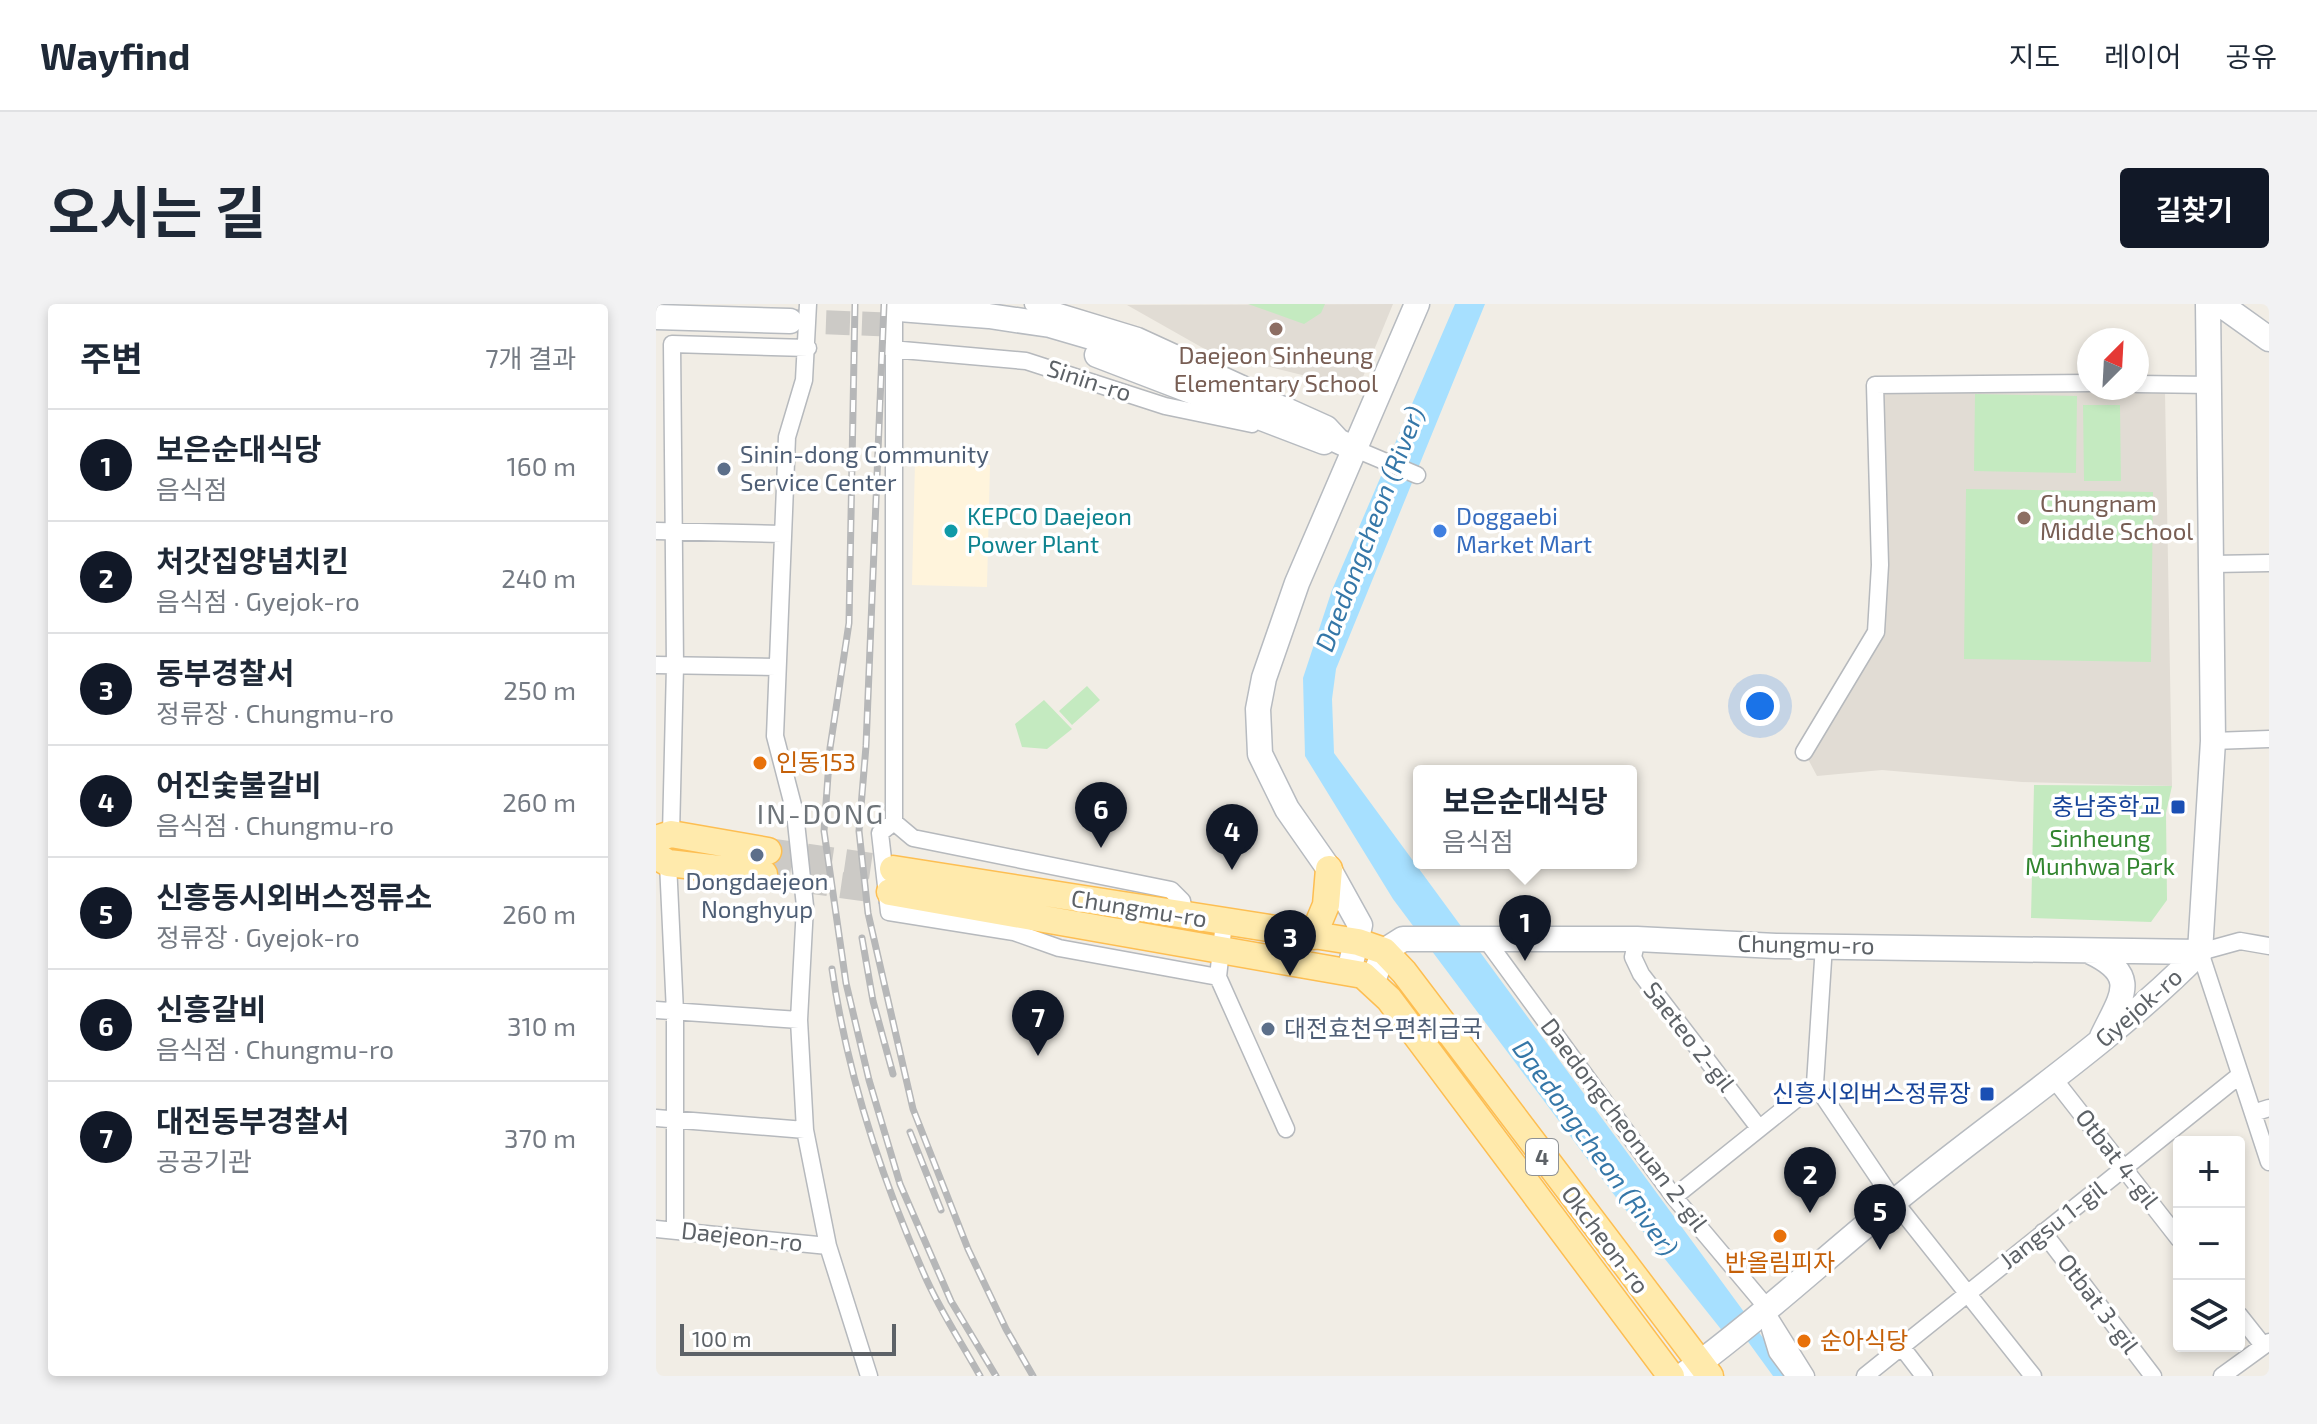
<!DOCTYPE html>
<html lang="ko">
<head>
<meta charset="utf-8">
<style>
  body { margin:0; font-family:"Exo 2","Noto Sans KR",sans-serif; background:#f2f2f3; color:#1f2937 }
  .controls { position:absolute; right:24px; bottom:24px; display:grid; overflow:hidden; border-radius:8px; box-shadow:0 4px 12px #0003 }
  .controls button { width:72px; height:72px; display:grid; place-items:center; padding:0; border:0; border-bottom:2px solid #e0e1e3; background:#fff; color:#1f2937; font:40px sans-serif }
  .compass { position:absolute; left:1421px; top:24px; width:72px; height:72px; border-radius:50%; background:#fff; box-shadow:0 4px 12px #0003; rotate:24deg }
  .scale { position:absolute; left:24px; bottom:20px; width:216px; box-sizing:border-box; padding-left:8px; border:4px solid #5d6267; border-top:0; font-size:22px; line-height:28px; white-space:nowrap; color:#5d6267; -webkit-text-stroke:6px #fff; paint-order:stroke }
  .you { position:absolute; left:1104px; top:402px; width:28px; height:28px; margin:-20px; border:6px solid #fff; border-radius:50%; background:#1a73e8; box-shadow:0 0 0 12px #1a73e833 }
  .badge { display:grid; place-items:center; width:52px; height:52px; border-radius:50%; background:#111827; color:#fff; font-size:26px; font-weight:700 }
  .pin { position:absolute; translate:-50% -66px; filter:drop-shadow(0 2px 4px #0008) }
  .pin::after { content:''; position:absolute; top:42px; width:28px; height:24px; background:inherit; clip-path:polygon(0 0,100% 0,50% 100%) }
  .popup { position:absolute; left:757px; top:461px; width:224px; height:104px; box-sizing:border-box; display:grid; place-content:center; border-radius:8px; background:#fff; filter:drop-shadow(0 2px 6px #0005); font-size:26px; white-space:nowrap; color:#747a83 }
  .popup b { font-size:30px; color:#1f2937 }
  .popup::after { content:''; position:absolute; left:50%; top:100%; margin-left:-16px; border:16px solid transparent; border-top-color:#fff }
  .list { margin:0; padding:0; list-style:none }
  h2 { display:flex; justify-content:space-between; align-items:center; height:104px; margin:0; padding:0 32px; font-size:34px }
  h2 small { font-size:26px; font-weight:400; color:#747a83 }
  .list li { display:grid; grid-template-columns:52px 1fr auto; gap:24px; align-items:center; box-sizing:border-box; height:112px; padding:0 32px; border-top:2px solid #e0e1e3 }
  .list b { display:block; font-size:30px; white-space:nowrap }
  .list p { margin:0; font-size:26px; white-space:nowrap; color:#747a83 }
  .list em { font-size:26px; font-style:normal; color:#747a83 }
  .icon { flex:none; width:44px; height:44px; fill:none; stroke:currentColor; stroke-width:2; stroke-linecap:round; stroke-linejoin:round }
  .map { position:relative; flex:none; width:1613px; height:1072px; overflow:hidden; border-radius:8px }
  header { display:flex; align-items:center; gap:48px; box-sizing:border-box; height:112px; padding:0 40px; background:#fff; border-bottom:2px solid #e0e1e3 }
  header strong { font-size:38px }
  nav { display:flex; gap:44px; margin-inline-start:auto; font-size:28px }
  .intro { display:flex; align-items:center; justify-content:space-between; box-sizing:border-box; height:192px; padding:0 48px }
  h1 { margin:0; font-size:56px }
  .button { padding:20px 36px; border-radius:8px; background:#111827; color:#fff; font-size:28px; font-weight:700 }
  main { display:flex; gap:48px; padding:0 48px }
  aside { flex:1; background:#fff; border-radius:8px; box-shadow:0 4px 12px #0003 }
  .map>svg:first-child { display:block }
  .commercial { fill:#fff4dc }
  .education { fill:#e1dcd4 }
  .green { fill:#c4eac0 }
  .water { fill:#a7e0ff }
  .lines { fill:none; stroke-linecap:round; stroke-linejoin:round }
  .secondary-tunnel { stroke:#cccac6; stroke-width:24; stroke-dasharray:24 12; stroke-linecap:butt }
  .primary-tunnel { stroke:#cccac6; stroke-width:26; stroke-dasharray:26 13; stroke-linecap:butt }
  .street-casing { stroke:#b6b9bd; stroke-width:19 }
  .secondary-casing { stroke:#b7bbc0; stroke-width:27 }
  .primary-casing { stroke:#fdbe52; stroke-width:29 }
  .street { stroke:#fff; stroke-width:16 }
  .secondary { stroke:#fff; stroke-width:24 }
  .primary { stroke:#ffeaac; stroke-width:26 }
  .rail-casing { stroke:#b6b7b8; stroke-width:7 }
  .rail { stroke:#fff; stroke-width:4; stroke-dasharray:12; stroke-linecap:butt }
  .education-dot { fill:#8d6e63; stroke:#fff; stroke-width:3 }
  .service-dot { fill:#5c6f8a; stroke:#fff; stroke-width:3 }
  .culture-dot { fill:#0f9aa8; stroke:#fff; stroke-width:3 }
  .shop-dot { fill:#3f7fe0; stroke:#fff; stroke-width:3 }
  .food-dot { fill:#e8710a; stroke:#fff; stroke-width:3 }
  .transit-dot { fill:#1a4fb4; stroke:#fff; stroke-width:3 }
  .labels { text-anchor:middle; stroke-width:7; stroke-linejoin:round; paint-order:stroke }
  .shield { fill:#fff; stroke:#8e9195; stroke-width:2 }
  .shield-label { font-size:22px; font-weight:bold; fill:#5d6267 }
  .education-label { font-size:24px; fill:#785e54; stroke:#fff }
  .street-label { font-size:24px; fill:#5d6267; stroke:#fff }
  .service-label { font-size:24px; fill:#4e5e75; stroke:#fff; text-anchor:start }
  .culture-label { font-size:24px; fill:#0d838f; stroke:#fff; text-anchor:start }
  .shop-label { font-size:24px; fill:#366cbe; stroke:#fff; text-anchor:start }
  .food-label { font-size:24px; fill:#c56008; stroke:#fff; text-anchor:start }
  .transit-label { font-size:24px; fill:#164399; stroke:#fff; text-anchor:end }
  .park-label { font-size:24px; fill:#31852e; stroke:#fff }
  .water-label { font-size:26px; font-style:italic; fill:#3577a8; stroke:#fff }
  .quarter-label { font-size:28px; letter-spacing:2px; fill:#6e7479; stroke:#fff }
</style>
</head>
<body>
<header>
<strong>Wayfind</strong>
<nav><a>지도</a><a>레이어</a><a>공유</a></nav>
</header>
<div class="intro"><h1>오시는 길</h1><a class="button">길찾기</a></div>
<main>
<aside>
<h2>주변<small>7개 결과</small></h2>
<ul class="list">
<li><span class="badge">1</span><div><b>보은순대식당</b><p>음식점</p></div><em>160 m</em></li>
<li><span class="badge">2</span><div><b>처갓집양념치킨</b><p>음식점 · Gyejok-ro</p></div><em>240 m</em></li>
<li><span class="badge">3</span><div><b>동부경찰서</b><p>정류장 · Chungmu-ro</p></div><em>250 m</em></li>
<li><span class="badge">4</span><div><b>어진숯불갈비</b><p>음식점 · Chungmu-ro</p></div><em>260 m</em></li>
<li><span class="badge">5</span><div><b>신흥동시외버스정류소</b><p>정류장 · Gyejok-ro</p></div><em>260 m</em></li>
<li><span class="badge">6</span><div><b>신흥갈비</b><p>음식점 · Chungmu-ro</p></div><em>310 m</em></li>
<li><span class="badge">7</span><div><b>대전동부경찰서</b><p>공공기관</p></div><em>370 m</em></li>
</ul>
</aside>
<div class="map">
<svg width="1613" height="1072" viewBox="0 0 1613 1072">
  <rect width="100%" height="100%" fill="#f1ede5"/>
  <path class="commercial" d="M259,158l75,3 -3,122 -75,-2z"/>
  <path class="education" d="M737,0l-35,85 -148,-37 -83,-47z
    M1228,84l281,4 7,394 -150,-4 -140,-12 -65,6 -9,-17 71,-115z"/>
  <path class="green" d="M592,0h77l-4,9 -17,11z
    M1319,90l102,2 -1,77 -102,-2z
    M1427,101h37l1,76h-37z
    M1310,185l187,3 -2,170 -187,-3z
    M431,382l13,14 -28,25 -13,-14z
    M388,396l28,29 -25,20 -25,-2 -7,-23z
    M1378,481l138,1 -6,27 1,87 -16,22 -120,-4z"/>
  <path class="water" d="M799,0h30l-149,365 -4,30 2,54 457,623h-18l-32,-44 -17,1 -103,-129 -228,-305 -88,-143 -2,-78 29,-88z"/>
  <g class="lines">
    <path class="secondary-tunnel" d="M134,17l111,4"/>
    <path class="primary-tunnel" d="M112,547l125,18
      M108,570l126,18"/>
    <defs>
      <path id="street" d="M152,0l-4,76 -17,57 -12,299 20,77 10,93 -6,114 6,110 23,116 41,130
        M238,0v518l-14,11 9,79 125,20 45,16 159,29
        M377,0l105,32 109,50
        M235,45l135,12 139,45 87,18
        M1481,80l74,1
        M697,144l64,27
        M0,227l126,3
        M1557,260l56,-1
        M0,361l120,2
        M1557,437l56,-2
        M1148,448l72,-120 4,-67 -5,-180 214,-2
        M238,518l19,16 258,52 11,11 3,16
        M15,530l4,-168 -3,-322 136,4
        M12,559l7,149v219
        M568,618l-6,55 68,152
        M828,633l190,260 95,113
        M981,635l-4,18 8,17 118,154
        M1168,641l-9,139 79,117 139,175
        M1613,642l-29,-5 -40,11 69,210
        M0,706l143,10
        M1398,775l125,160
        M1597,809l16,-5
        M0,814l149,12
        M1018,893l141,-113
        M0,925l172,17
        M1387,928l110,144
        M1110,1008l40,64
        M1583,1011l23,29
        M1114,1025l7,23 17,23
        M1245,1042l23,30
        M1209,1072l375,-301
        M1566,1072l47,-34"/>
      <path id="secondary" d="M1564,0l49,35
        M243,5l90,7 61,9 48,14 188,71 40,18 12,13 15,7
        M0,13l134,4
        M441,51l227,87
        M1435,648c50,24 30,45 11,85
        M693,668l11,-47 -31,-56 -42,-60 -27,-55 -2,-45 6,-31 33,-95 120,-279
        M717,677l11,-30 19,-12h234l139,7 424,6
        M1026,1072c74,-54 141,-116 212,-174 102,-84 213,-156 306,-250l13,-211 -5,-437"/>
      <path id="primary" d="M0,535l15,-5 97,17
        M0,552l12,7 96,11
        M237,565l465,73 26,9 20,21 306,404
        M234,588l473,83 26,24 282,377
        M657,632l13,-31 3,-36"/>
    </defs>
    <use href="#street" class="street-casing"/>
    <use href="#secondary" class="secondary-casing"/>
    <use href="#primary" class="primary-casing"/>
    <use href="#street" class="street"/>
    <use href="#secondary" class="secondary"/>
    <use href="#primary" class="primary"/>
    <defs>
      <path id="rail" d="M199,0l-6,319 -19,125 -6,83 22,152 23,97 31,104 51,117 45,75
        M228,0l-18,442 -7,85 9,82 45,196 55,140 38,80 27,47
        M206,634l11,63 20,73
        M176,665c15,104 49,208 92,305 15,35 37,68 56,102
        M254,828l31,78"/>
    </defs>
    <use href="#rail" class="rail-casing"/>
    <use href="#rail" class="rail"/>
  </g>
  <g class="education-dot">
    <circle cx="620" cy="25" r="8"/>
    <circle cx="1368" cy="214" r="8"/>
  </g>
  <g class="service-dot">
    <circle cx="68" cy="165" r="8"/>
    <circle cx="101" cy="551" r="8"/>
    <circle cx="612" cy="725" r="8"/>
  </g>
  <circle class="culture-dot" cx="295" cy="227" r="8"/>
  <circle class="shop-dot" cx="784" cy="227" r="8"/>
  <g class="food-dot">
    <circle cx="104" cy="459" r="8"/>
    <circle cx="1124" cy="932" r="8"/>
    <circle cx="1148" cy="1037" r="8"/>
  </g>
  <g class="transit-dot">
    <rect x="1514" y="495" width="16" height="16" rx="4"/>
    <rect x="1323" y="782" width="16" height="16" rx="4"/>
  </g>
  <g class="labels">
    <rect class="shield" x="870" y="835" width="32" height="36" rx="6"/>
    <g class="shield-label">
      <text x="886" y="861">4</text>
    </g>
    <g class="education-label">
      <text x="620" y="60">Daejeon Sinheung<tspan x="620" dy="28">Elementary School</tspan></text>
      <text x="1384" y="208" text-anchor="start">Chungnam<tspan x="1384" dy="28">Middle School</tspan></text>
    </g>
    <g class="street-label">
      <text transform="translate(433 77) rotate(18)" y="8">Sinin-ro</text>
      <text transform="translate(483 605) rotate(9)" y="8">Chungmu-ro</text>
      <text transform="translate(1150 641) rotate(1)" y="8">Chungmu-ro</text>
      <text transform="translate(1483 704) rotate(-41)" y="8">Gyejok-ro</text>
      <text transform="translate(1033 733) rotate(52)" y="8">Saeteo 2-gil</text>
      <text transform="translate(968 821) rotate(53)" y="8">Daedongcheonuan 2-gil</text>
      <text transform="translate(1461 855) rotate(52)" y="8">Otbat 4-gil</text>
      <text transform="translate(1397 921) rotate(-38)" y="8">Jangsu 1-gil</text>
      <text transform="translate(86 933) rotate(6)" y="8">Daejeon-ro</text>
      <text transform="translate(949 936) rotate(53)" y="8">Okcheon-ro</text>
      <text transform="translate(1442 1000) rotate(53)" y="8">Otbat 3-gil</text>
    </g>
    <g class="service-label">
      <text x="84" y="159">Sinin-dong Community<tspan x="84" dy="28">Service Center</tspan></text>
      <text x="101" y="586" text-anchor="middle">Dongdaejeon<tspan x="101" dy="28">Nonghyup</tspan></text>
      <text x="628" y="733">대전효천우편취급국</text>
    </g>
    <g class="culture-label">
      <text x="311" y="221">KEPCO Daejeon<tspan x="311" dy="28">Power Plant</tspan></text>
    </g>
    <g class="shop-label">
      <text x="800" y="221">Doggaebi<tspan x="800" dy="28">Market Mart</tspan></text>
    </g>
    <g class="food-label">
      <text x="120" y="467">인동153</text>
      <text x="1124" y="967" text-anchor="middle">반올림피자</text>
      <text x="1164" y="1045">순아식당</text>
    </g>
    <g class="transit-label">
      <text x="1506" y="511">충남중학교</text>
      <text x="1315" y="798">신흥시외버스정류장</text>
    </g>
    <g class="park-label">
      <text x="1444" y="543">Sinheung<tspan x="1444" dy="28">Munhwa Park</tspan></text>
    </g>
    <g class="water-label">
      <text transform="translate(714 225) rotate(-69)" y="9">Daedongcheon (River)</text>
      <text transform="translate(939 844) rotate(54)" y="9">Daedongcheon (River)</text>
    </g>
    <g class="quarter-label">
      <text x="165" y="520">IN-DONG</text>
    </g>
  </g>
</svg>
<div class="controls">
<button>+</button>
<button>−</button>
<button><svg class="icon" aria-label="layers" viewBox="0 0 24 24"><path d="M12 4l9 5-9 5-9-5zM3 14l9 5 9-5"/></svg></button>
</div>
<svg class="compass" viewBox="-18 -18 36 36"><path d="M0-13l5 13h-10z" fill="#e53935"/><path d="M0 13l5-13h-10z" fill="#747a83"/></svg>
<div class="scale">100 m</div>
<div class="you"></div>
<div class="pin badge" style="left:869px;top:657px">1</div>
<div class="popup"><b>보은순대식당</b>음식점</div>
<div class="pin badge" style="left:1154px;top:909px">2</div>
<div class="pin badge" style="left:634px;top:672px">3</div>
<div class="pin badge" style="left:576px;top:566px">4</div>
<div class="pin badge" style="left:1224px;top:946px">5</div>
<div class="pin badge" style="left:445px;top:544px">6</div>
<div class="pin badge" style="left:382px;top:752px">7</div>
</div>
</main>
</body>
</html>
